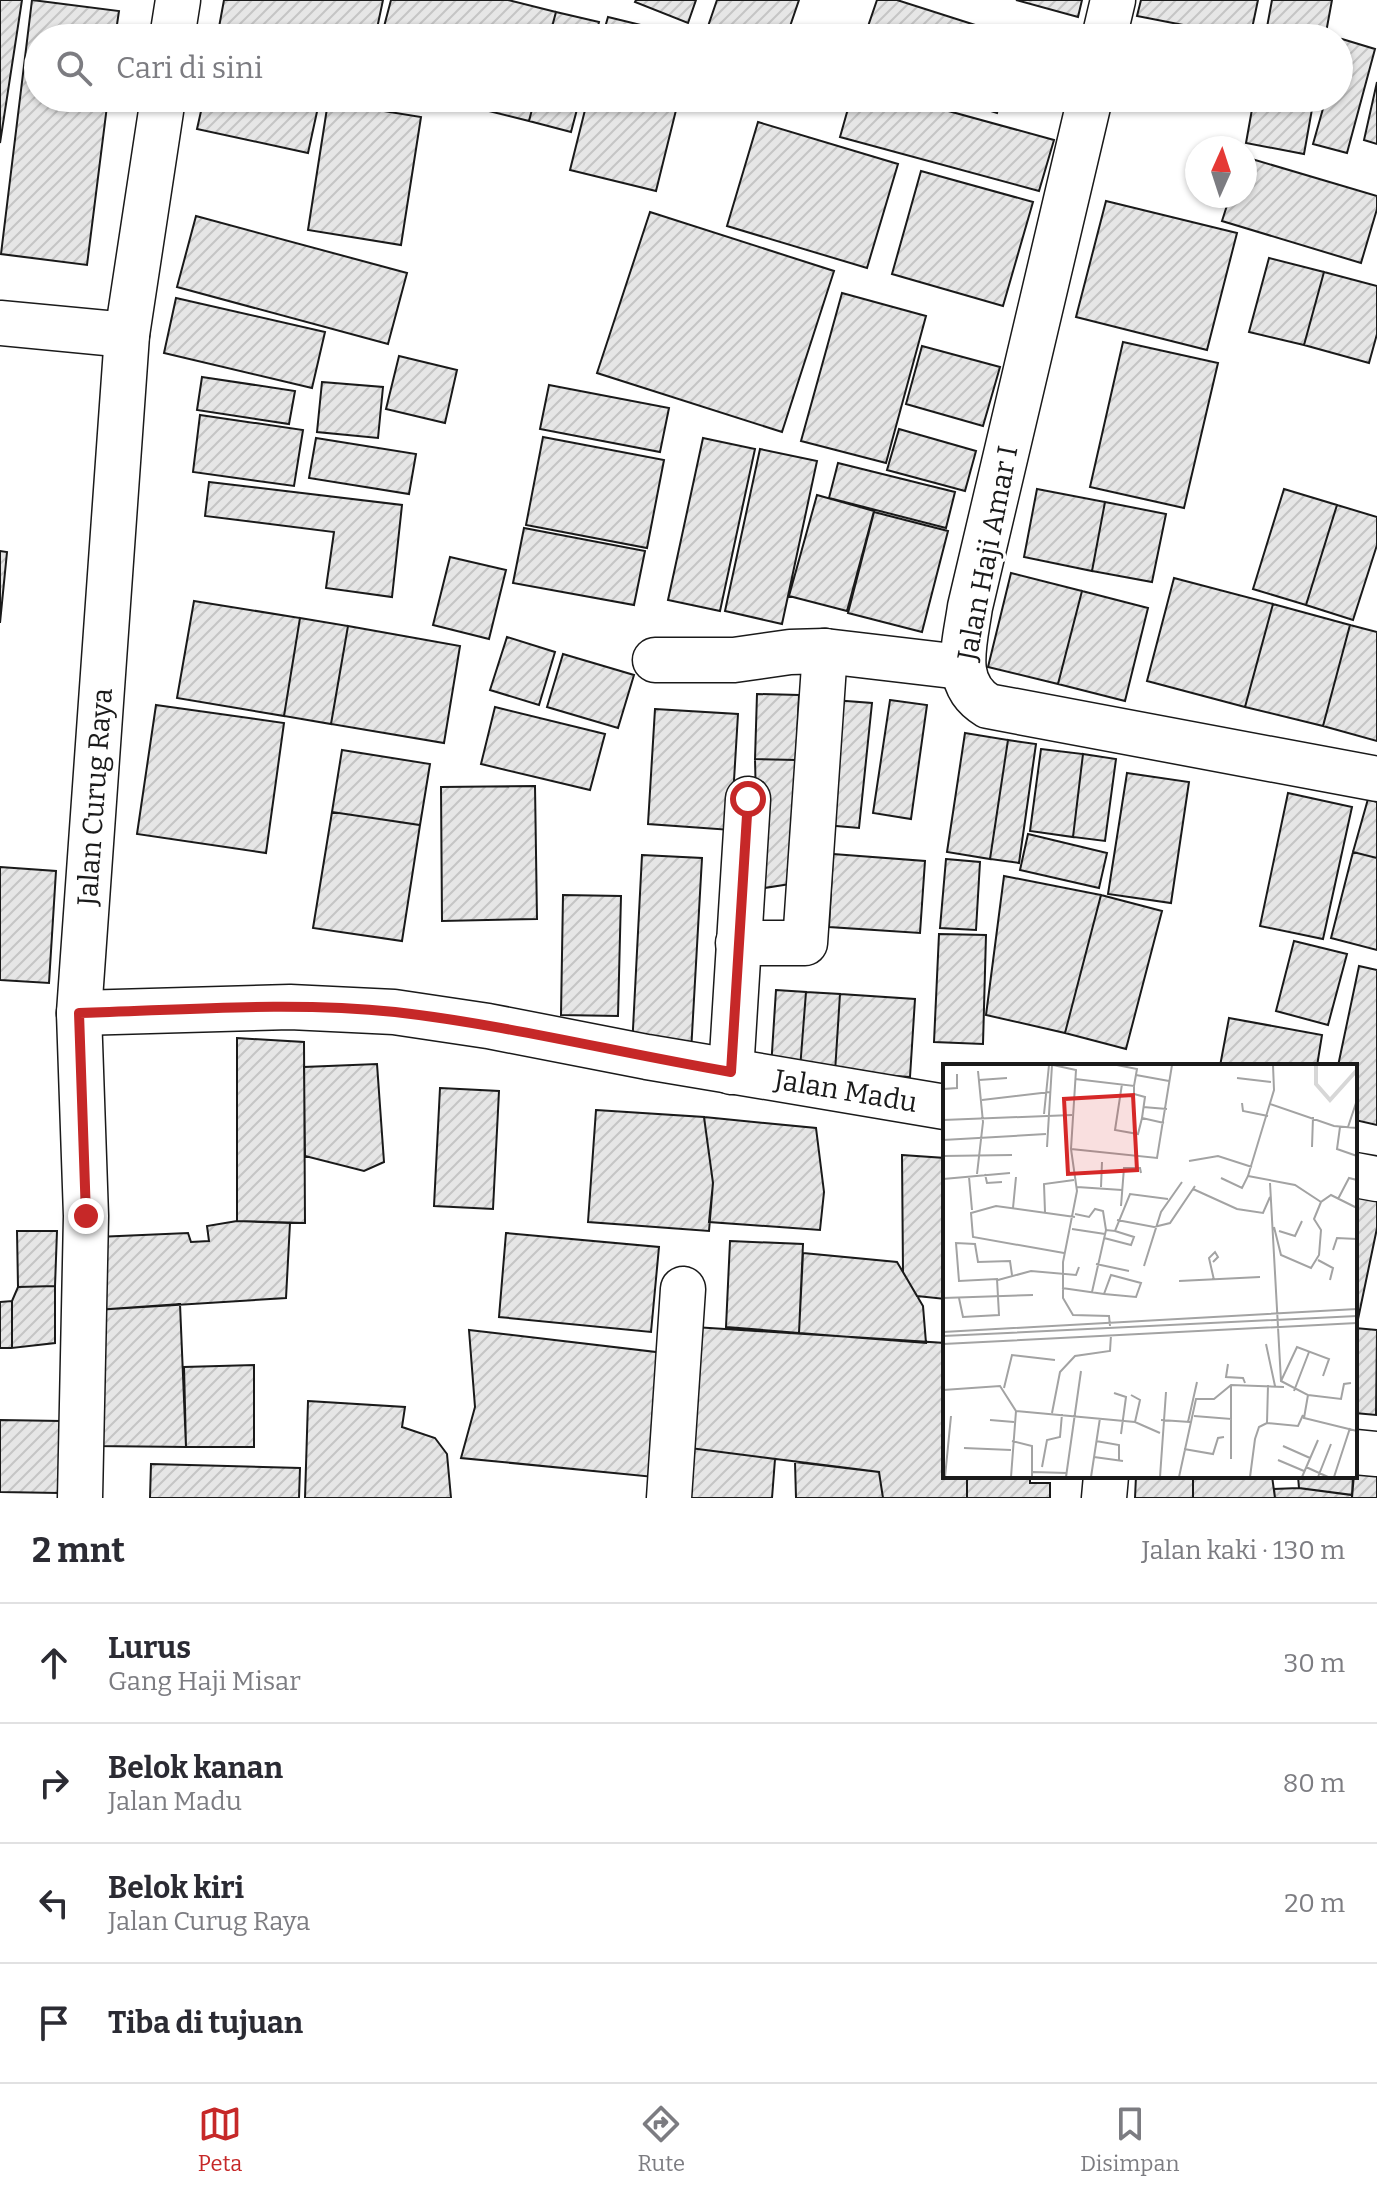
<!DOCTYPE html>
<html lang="id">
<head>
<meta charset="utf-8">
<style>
  body { margin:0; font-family:Bitter,serif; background:#f7f7f7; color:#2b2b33 }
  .compass { position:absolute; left:1185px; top:136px; width:72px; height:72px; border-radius:50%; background:#fff; box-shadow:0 2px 6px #0004; rotate:3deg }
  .stop { position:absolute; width:24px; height:24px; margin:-18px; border:6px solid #c62828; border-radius:50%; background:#fff }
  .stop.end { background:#c62828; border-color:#fff; box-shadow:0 2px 8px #0008 }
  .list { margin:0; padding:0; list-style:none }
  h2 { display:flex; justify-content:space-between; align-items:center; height:104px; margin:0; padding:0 32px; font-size:34px }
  h2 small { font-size:26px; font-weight:400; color:#7c7c81 }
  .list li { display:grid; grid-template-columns:52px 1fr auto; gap:24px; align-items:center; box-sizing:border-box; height:120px; padding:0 32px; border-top:2px solid #e1e1e2 }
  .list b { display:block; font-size:30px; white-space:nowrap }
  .list p { margin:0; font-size:26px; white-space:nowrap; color:#7c7c81 }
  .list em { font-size:26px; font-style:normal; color:#7c7c81 }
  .icon { flex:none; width:44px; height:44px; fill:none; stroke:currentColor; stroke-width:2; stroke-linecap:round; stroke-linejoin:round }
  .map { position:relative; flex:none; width:1377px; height:1498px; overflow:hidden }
  .search { position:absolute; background:#fff; box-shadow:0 2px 6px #0004; left:24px; right:24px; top:24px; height:88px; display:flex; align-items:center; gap:20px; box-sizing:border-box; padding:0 28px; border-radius:44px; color:#7c7c81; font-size:30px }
  .sheet { height:584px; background:#fff }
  nav { display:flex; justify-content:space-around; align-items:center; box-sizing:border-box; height:112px; border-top:2px solid #e1e1e2; background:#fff; font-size:22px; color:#7c7c81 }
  nav a { display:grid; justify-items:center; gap:4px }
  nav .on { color:#c62828 }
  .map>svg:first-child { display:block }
  .building { fill:url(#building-hatch); stroke:#1a1a1a; stroke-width:2 }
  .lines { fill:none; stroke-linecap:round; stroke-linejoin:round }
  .minor-casing { stroke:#1a1a1a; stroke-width:47 }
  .tertiary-casing { stroke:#1a1a1a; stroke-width:47 }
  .minor { stroke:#fff; stroke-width:44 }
  .tertiary { stroke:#fff; stroke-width:44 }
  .route { stroke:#c62828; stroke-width:10 }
  .labels { text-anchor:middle; stroke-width:6; stroke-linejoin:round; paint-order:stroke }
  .street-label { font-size:28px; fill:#1a1a1a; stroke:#fff }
  .inset-river { fill:none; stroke:#d7d7d7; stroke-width:4 }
  .inset-road { fill:none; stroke:#a3a3a3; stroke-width:2 }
  .view { fill:#d62828; fill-opacity:0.15; stroke:#d62828; stroke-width:4 }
  .inset-edge { fill:none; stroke:#1a1a1a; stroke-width:4 }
</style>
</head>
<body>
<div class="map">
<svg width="1377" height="1498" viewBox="0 0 1377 1498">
  <defs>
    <pattern id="building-hatch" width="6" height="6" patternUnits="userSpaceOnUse" patternTransform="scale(2)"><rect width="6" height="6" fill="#e6e6e6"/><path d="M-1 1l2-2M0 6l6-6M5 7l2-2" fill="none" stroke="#c5c5c5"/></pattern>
  </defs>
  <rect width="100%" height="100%" fill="#fff"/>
  <path class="building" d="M0,0h22l-22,143z
    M32,0l87,11 -4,27h-77v60h70l-21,167 -86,-11z
    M224,0h159l-8,38h-158z
    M391,0h117l48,12 -7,26h-168z
    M636,0h60l-8,23 -53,-21z
    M717,0h82l-13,38h-82z
    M877,0h20l119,38h-152z
    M1016,0h66l-4,17z
    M1141,0h117l-8,38 -113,-22z
    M1272,0h60l-7,38h-60z
    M556,12l43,10 -4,16h-46z
    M608,17l86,21h-92z
    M1342,39l33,10 -28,104 -34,-9 13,-46h13v-49z
    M1377,82v62l-13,-4z
    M204,98h116l-12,55 -111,-24z
    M436,98h99l-6,23z
    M535,98h45l-9,34 -42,-11z
    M588,98h91l-23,93 -86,-21z
    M851,98h50l153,42 -15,51 -199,-54z
    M950,98h51l-4,15z
    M1254,98h60l-10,56 -58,-11z
    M328,102l93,15 -20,128 -93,-15z
    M758,122l140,42 -31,104 -140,-42z
    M1245,157l132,39v13l-16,54 -139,-42 8,-25h15z
    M921,171l112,31 -30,104 -111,-32z
    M1106,201l131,32 -30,117 -131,-33z
    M650,212l184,59 -52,161 -185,-59z
    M196,216l211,57 -19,71 -211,-57z
    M1269,258l55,14 -20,73 -55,-13z
    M1324,272l53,14v48l-8,29 -65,-18z
    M842,293l84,23 -40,147 -85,-22z
    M176,298l149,34 -13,56 -148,-35z
    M1123,342l95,21 -34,145 -94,-21z
    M922,346l78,21 -17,59 -77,-22z
    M399,356l58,14 -12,53 -59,-14z
    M202,377l93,14 -6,33 -92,-14z
    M322,382l61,5 -5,51 -61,-6z
    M549,385l120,23 -9,44 -120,-23z
    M200,415l103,15 -9,56 -101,-14z
    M899,429l77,22 -11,40 -78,-21z
    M543,437l121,23 -17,88 -121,-23z
    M316,438l100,16 -7,40 -100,-16z
    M703,438l52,11 -35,162 -52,-11z
    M760,449l57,12 -35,163 -57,-13z
    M838,463l117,29 -9,36 -117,-30z
    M209,482l193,23 -10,92 -66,-9 8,-56 -129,-16z
    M1037,489l68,13 -13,69 -68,-14z
    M1284,489l53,16 -31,100 -53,-16z
    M817,495l57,16 -27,100 -58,-15z
    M1105,502l61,12 -14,68 -60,-11z
    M1337,505l40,12v28l-24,75 -47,-15z
    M874,512l74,19 -26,101 -74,-19z
    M524,528l121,23 -11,54 -121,-22z
    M0,551l7,1 -7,71z
    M450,557l56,13 -17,69 -56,-14z
    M1011,573l71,18 -24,93 -70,-17z
    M1174,578l99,26 -28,103 -98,-26z
    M1082,591l66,17 -23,93 -67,-17z
    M194,601l106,17 -16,98 -107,-18z
    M1273,604l77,21 -27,101 -78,-19z
    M300,618l48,8 -17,98 -47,-8z
    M1350,625l27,7v109l-54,-15z
    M348,626l112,20 -16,97 -113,-19z
    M507,637l48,15 -16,53 -49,-15z
    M563,654l71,21 -16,53 -71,-21z
    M757,694l42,1 -3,65 -41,-1z
    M833,700l39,3 -13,125 -34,-3z
    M890,700l37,5 -16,114 -38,-6z
    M156,705l128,18 -18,130 -129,-19z
    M495,707l110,27 -15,56 -109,-26z
    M655,709l83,5 -7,116 -83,-6z
    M965,733l43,7 -18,119 -43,-7z
    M1008,740l28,4 -17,119 -29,-4z
    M1041,749l42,5 -10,83 -43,-6z
    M342,750l88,14 -10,61 -88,-13z
    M1083,754l33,5 -11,82 -32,-4z
    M755,759l41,1 1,123 -39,6z
    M1127,773l62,9 -18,121 -63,-9z
    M535,786l2,133 -95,2 -1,-134z
    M1288,793l64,14 -29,132 -63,-13z
    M1368,799l9,3v56l-24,-6z
    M332,812l88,13 -18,116 -89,-13z
    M1028,834l79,19 -8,35 -79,-18z
    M1353,852l24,6v92l-46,-12z
    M833,854l92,7 -5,72 -91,-6z
    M642,855l60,3 -11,194 -59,-4z
    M946,859l34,3 -4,68 -36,-2z
    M0,867l56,4 -7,112 -49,-3z
    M1004,876l97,19 -36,138 -79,-18z
    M563,895l58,1 -3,120 -57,-1z
    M1101,895l61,16 -36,138 -61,-16z
    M939,934l47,1 -3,109 -49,-2z
    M1294,941l53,13 -19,71 -52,-14z
    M1359,966l18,4v155l-22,-5v-54h-17z
    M776,990l30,2 -6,77 -29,-1z
    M806,992l34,2 -5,78 -35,-3z
    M840,994l75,5 -5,78 -75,-5z
    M1229,1018l93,17 -5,31h-97z
    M237,1038l67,4 1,181 -68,-2z
    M377,1064l7,98 -20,9 -59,-15 -1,-89z
    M440,1088l59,3 -6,118 -59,-3z
    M596,1110l108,7 9,66 -4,48 -121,-9z
    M704,1117l112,11 8,64 -4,38 -111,-8 4,-39z
    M902,1155l43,3v141l-28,-3 -14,-24z
    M1355,1179l22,4v45l-20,96h-2z
    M237,1221l53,2 -4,75 -190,12 1,-73 91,-4 3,9 18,-1 -2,-15z
    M17,1231h40l-2,55 -37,1z
    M506,1233l153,14 -8,85 -152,-15z
    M730,1241l73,3 -4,89 -73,-6z
    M803,1253l94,9 26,44 3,37 -127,-10z
    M55,1286v57l-43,5v-47l6,-14z
    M12,1301v47h-12v-46z
    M180,1304l6,143 -92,-1 2,-136z
    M694,1327l251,16v133h22v22h-84l-4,-26 -197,-25z
    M1355,1328l22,2 -1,85 -21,-2z
    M469,1330l195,23 -10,124 -193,-19 14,-51z
    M254,1365v82h-68l-2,-80z
    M308,1401l97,6 -3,20 33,11 12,16 4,44h-146z
    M0,1420l61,1 -2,72 -59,-1z
    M682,1447l93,12 -3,39h-97z
    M795,1462l84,10 4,26h-87z
    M1355,1462l22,3v33h-25z
    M151,1464l149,4 -1,30h-149z
    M967,1476h63v7h20v15h-83z
    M1136,1476h57v22h-58z
    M1193,1476h79l3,22h-82z
    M1298,1476h55l-1,19 -53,-7z
    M1299,1488l53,7v3h-77l-1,-9z"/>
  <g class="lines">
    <defs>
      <g id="minor">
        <path d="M1104,38l9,-38"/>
        <path d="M1090,98l-120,509c-5,36 -19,77 18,99l389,73"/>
        <path d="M0,323l127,12"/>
        <path d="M655,660h79l56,-8 35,-1 136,16"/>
        <path d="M738,943h67l20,-292"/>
        <path id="s1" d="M79,1013l211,-6 104,5 94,14 159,31 298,50"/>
        <path d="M731,1072l17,-273"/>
        <path d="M1355,1175l22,4"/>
        <path d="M1355,1452l22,2"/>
        <path d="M669,1498l14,-209"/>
        <path d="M1104,1498l2,-22"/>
      </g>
      <g id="tertiary">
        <path d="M172,38l6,-38"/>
        <path id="s2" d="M80,1498l6,-282 -7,-203 48,-678 36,-237"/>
      </g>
    </defs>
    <use href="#minor" class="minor-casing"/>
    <use href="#tertiary" class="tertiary-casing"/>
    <use href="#minor" class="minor"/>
    <use href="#tertiary" class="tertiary"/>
  </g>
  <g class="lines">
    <path class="route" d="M86,1216l-7,-203c105,-3 212,-12 316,-1 113,13 224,41 336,60l17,-273"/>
  </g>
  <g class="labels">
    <g class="street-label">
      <text transform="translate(987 553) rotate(-79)" y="10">Jalan Haji Amar I</text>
      <text dy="10" stroke="none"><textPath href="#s2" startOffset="702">Jalan Curug Raya</textPath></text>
      <text dy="10" stroke="none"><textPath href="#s1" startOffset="774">Jalan Madu</textPath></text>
    </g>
  </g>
  <g transform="translate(943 1064)">
    <rect width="414" height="414" fill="#fff"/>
    <path class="inset-river" d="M373,1v19l14,16 27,-30"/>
    <path class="inset-road" d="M110,1l23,5 -5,79 6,42 -14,71v36l10,17 36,1 1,10M193,11l33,6M294,14l34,4M132,15l59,7 3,-17 -20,-4M36,16l28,-2M179,20l-7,46 23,4 4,-16M191,22v8l11,3 -3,21 22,5M0,25l14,-1v-14M39,36l68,-8M299,39l1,8 25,5M327,40l64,22 23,2M200,43l24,2M101,50l5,-49M0,56l129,-5M397,63l-3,22 20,7M405,63l9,-27M0,76l103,-6M104,83l5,-82M369,83l1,-30M128,85l86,9 15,-93M0,92l69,-1M246,97l29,-5 34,11M34,110l6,-52 -5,-51M42,110l2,9 15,-1M305,112l47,9 26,17M26,113l3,33M278,114l21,10 6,-12 26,-86 -1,-25M0,115l67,-6M327,119l11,198 27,14 -4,23 53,13M134,123l45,3M158,123l1,-25M250,125l44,20 26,4 7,-16M395,135l11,-21 8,2M178,142l3,-38h16l1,5M70,144l3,-31M102,148l-1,-28 30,-4M132,150l14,3 6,-8 8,2 3,19M174,156l37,7 16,-4 25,-37M331,163l7,28 30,13 8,-13 2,-25 -7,-11 7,-17 10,-7 26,13M129,165l33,5M336,167l16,5 7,-15M161,174l27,7 3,-8 -19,-6M390,186l4,-12 20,1M121,189l-91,-16 -2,-24 25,-7 79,11M375,196l15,8 -3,12M270,198l5,-5 -3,-5 -6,6 5,22M153,200l33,7M201,202l17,-54 21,-30M55,216l33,-9 45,4 3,-8M236,217l81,-4M119,224l42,6 32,3 5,-14 -30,-8 -7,19M149,228l14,-62 9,1 15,-37 38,5M0,234l90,-3M16,234l4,19 36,-2 -2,-36 -38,2 -3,-38 19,1 3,18 32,-1 2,14M0,268l414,-23M0,272l414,-20M0,280l414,-21M323,280l9,42M285,300l-2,13 17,1 2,5M338,317l16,-34 32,12 -6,17M61,324l8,-33 43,5M0,326l57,-4 16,25 119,11 25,11M351,327l15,-39M171,329l12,4 -5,37M188,331l9,5 -5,22M365,331l33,4 3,-15 7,-1M109,349l8,-41 15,-16 35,-5 1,-16M251,352l37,3v-33M288,355v40M47,356l24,2M218,356l29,2M245,358l9,-40M324,359l31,3 5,-11M324,359l1,-38M69,377l20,5v31M153,377l23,4v16M340,382l27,12M21,384l47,2M241,385l29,5 5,-16 6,-1M151,393l29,4M335,396l26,11M99,403l5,-27 13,-3 2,-23M363,403l22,10M90,408l34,1M2,413l6,-61M68,413l5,-66M123,413l15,-106M148,413l9,-59M217,413l6,-85M236,413l17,-78h18l17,-14 53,2M307,413l5,-38 4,-12 8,-4M359,413l16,-37M375,413l13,-33M391,413l16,-49"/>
    <path class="view" d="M190,31l4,75 -69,4 -4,-75z"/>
    <rect width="414" height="414" class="inset-edge"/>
  </g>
</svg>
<svg class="compass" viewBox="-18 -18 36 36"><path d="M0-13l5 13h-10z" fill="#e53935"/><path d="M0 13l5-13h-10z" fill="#7c7c81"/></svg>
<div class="stop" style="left:748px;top:799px"></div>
<div class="stop end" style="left:86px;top:1216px"></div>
<div class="search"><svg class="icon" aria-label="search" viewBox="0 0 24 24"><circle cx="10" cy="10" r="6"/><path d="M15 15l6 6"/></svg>Cari di sini</div>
</div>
<section class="sheet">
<h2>2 mnt<small>Jalan kaki · 130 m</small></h2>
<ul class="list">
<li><svg class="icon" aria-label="ahead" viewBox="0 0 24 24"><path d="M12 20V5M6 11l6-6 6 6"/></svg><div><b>Lurus</b><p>Gang Haji Misar</p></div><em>30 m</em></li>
<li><svg class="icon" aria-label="right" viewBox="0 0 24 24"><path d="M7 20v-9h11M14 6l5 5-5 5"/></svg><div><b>Belok kanan</b><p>Jalan Madu</p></div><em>80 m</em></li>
<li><svg class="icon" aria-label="left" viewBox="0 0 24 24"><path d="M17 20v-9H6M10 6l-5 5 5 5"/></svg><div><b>Belok kiri</b><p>Jalan Curug Raya</p></div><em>20 m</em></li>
<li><svg class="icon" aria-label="arrive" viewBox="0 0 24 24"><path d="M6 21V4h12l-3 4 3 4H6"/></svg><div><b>Tiba di tujuan</b></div></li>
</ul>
</section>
<nav>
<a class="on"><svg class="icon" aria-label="map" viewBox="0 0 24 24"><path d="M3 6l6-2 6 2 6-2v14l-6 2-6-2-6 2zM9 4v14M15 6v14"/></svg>Peta</a>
<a><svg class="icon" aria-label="directions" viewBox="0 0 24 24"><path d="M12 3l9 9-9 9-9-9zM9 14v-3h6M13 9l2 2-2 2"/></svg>Rute</a>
<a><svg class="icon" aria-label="saved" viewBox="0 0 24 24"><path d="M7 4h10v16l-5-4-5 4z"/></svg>Disimpan</a>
</nav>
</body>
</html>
